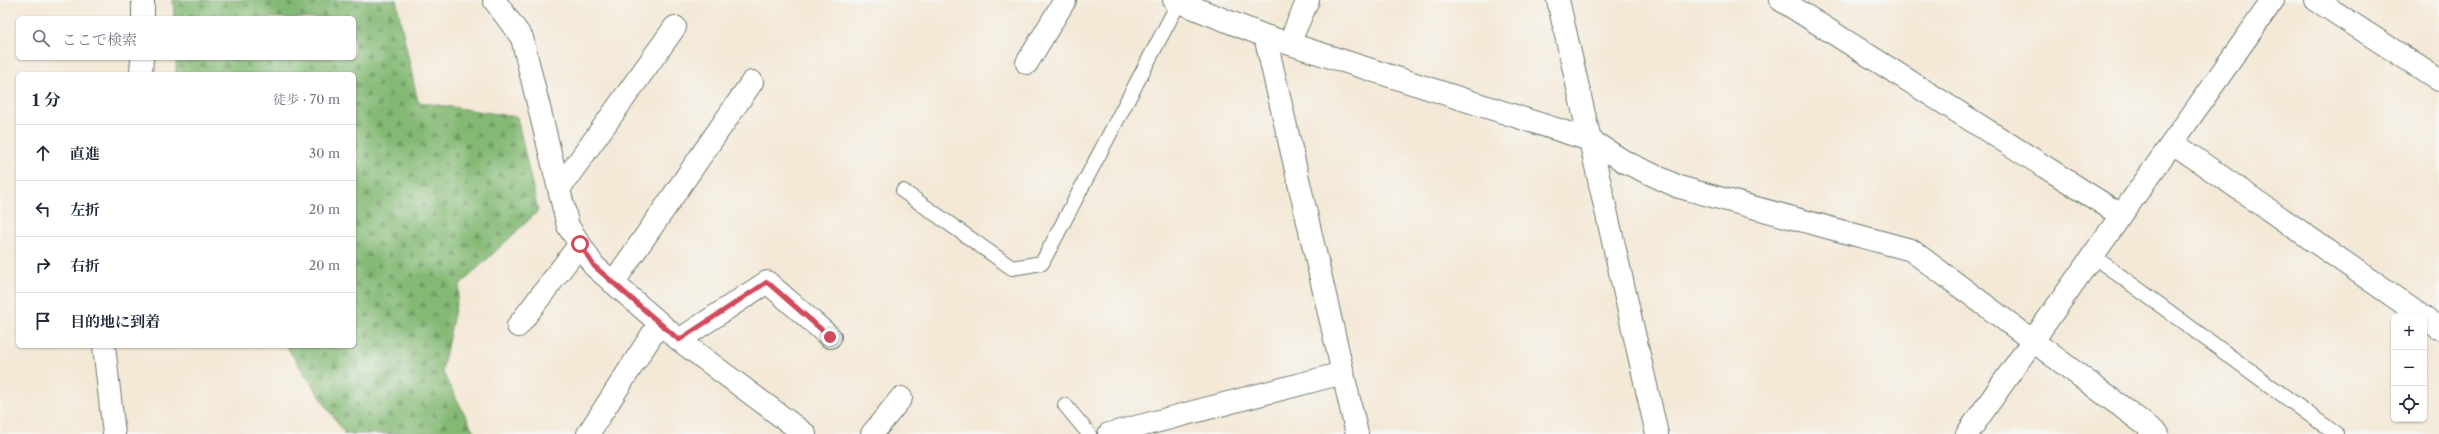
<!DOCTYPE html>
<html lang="ja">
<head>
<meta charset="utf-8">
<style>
  body { margin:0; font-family:"Libre Caslon Text","Noto Serif JP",serif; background:#f2f2f3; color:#1f2937 }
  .controls { position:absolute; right:12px; bottom:12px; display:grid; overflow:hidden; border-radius:6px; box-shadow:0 1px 3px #0004 }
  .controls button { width:36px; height:36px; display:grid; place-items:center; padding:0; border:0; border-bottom:1px solid #e0e1e3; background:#fff; color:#1f2937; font:20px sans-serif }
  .stop { position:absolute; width:12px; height:12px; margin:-9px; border:3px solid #d1495b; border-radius:50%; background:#fff }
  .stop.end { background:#d1495b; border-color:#fff; box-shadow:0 1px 4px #0008 }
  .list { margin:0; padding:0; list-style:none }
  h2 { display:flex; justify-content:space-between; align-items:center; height:52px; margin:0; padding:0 16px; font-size:17px }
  h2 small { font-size:13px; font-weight:400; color:#747a83 }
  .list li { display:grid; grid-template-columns:26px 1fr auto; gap:12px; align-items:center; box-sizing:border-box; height:56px; padding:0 16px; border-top:1px solid #e0e1e3 }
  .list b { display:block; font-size:15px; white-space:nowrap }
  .list em { font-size:13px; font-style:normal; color:#747a83 }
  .icon { flex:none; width:22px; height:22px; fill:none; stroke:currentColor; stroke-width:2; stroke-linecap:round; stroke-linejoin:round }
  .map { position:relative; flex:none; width:2439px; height:434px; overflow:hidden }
  .search { position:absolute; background:#fff; box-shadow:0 1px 3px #0004; left:16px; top:16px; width:340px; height:44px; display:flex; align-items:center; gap:10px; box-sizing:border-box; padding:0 14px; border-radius:6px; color:#747a83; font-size:15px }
  .panel { position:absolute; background:#fff; box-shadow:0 1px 3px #0004; left:16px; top:72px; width:340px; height:276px; border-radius:6px }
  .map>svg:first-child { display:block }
  .forest { fill:url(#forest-firs); stroke:#527b54 }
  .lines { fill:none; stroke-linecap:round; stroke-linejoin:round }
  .service-casing { stroke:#6a796d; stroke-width:16 }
  .minor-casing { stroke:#6a796d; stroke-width:24 }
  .tertiary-casing { stroke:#6a796d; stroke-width:24 }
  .service { stroke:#fff; stroke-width:14 }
  .minor { stroke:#fff; stroke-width:22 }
  .tertiary { stroke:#fff; stroke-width:22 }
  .route { stroke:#d1495b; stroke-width:5 }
</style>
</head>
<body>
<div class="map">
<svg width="2439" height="434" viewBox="0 0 2439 434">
  <defs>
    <pattern id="forest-firs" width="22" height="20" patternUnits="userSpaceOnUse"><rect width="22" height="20" fill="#84b975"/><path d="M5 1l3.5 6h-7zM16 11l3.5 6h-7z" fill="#6b9861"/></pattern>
  </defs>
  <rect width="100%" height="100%" fill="#f6f6f2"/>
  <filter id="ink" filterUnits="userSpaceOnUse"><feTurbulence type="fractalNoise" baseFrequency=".025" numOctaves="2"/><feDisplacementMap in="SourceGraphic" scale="8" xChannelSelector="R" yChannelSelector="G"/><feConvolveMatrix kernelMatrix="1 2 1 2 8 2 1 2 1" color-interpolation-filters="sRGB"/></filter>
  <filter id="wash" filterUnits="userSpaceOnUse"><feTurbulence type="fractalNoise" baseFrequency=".012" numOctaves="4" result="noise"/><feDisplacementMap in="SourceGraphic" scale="16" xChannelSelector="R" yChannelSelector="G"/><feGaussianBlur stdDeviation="0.9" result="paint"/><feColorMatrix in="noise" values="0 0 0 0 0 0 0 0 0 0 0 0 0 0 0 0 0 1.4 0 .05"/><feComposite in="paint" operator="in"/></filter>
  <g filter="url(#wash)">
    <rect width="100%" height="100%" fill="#f4e8d6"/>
    <path class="forest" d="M173,0h223l22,102 99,15 21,94 -78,74 -18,86 33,63h-130l-59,-88h68v-272h-178v-16h178v-40h-180z"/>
  </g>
  <g filter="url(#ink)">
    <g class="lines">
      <defs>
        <path id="service" d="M903,191l109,77 30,-5 137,-261
          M2093,256l243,178
          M1065,405l24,29"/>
        <path id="minor" d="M494,0l28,38 46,188 26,40 85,74 126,94
          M1174,0l91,36 325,104 35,22 54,25 232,63 247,184
          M1781,0l340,215
          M143,18v-18
          M1265,36l92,398
          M1289,43l19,-43
          M1027,63l38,-63
          M141,74l1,-16
          M2173,143l250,174
          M559,189l116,-162
          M613,283l139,-201
          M2424,318l15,10
          M518,326l62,-82
          M679,340l88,-58 63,55
          M104,346l10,88
          M588,434l71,-110
          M872,434l29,-36
          M1109,434l234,-61
          M1967,434l306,-434"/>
        <path id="tertiary" d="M1558,0l99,434
          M2316,0l123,80"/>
      </defs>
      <use href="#service" class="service-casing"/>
      <use href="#minor" class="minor-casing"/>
      <use href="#tertiary" class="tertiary-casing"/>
      <use href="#service" class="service"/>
      <use href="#minor" class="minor"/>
      <use href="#tertiary" class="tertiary"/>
    </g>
  </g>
  <g class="lines" filter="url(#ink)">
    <path class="route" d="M580,244l14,22 85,74 88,-58 63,55"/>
  </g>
</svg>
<div class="controls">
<button>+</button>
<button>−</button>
<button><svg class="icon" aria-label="locate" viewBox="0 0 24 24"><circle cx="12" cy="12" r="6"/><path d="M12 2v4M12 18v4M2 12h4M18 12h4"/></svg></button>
</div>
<div class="stop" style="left:580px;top:244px"></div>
<div class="stop end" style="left:830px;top:337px"></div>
<div class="search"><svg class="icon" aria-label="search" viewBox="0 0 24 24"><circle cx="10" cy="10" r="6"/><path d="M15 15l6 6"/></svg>ここで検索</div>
<section class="panel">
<h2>1 分<small>徒歩 · 70 m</small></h2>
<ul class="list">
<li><svg class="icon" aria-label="ahead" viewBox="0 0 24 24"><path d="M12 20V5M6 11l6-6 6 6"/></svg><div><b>直進</b></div><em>30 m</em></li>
<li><svg class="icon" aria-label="left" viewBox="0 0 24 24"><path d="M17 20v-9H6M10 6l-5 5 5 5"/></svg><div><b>左折</b></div><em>20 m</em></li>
<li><svg class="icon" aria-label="right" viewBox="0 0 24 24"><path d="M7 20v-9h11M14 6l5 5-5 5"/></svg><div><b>右折</b></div><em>20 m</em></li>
<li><svg class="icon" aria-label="arrive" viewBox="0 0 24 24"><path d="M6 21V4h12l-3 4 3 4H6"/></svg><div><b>目的地に到着</b></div></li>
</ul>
</section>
</div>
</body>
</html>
